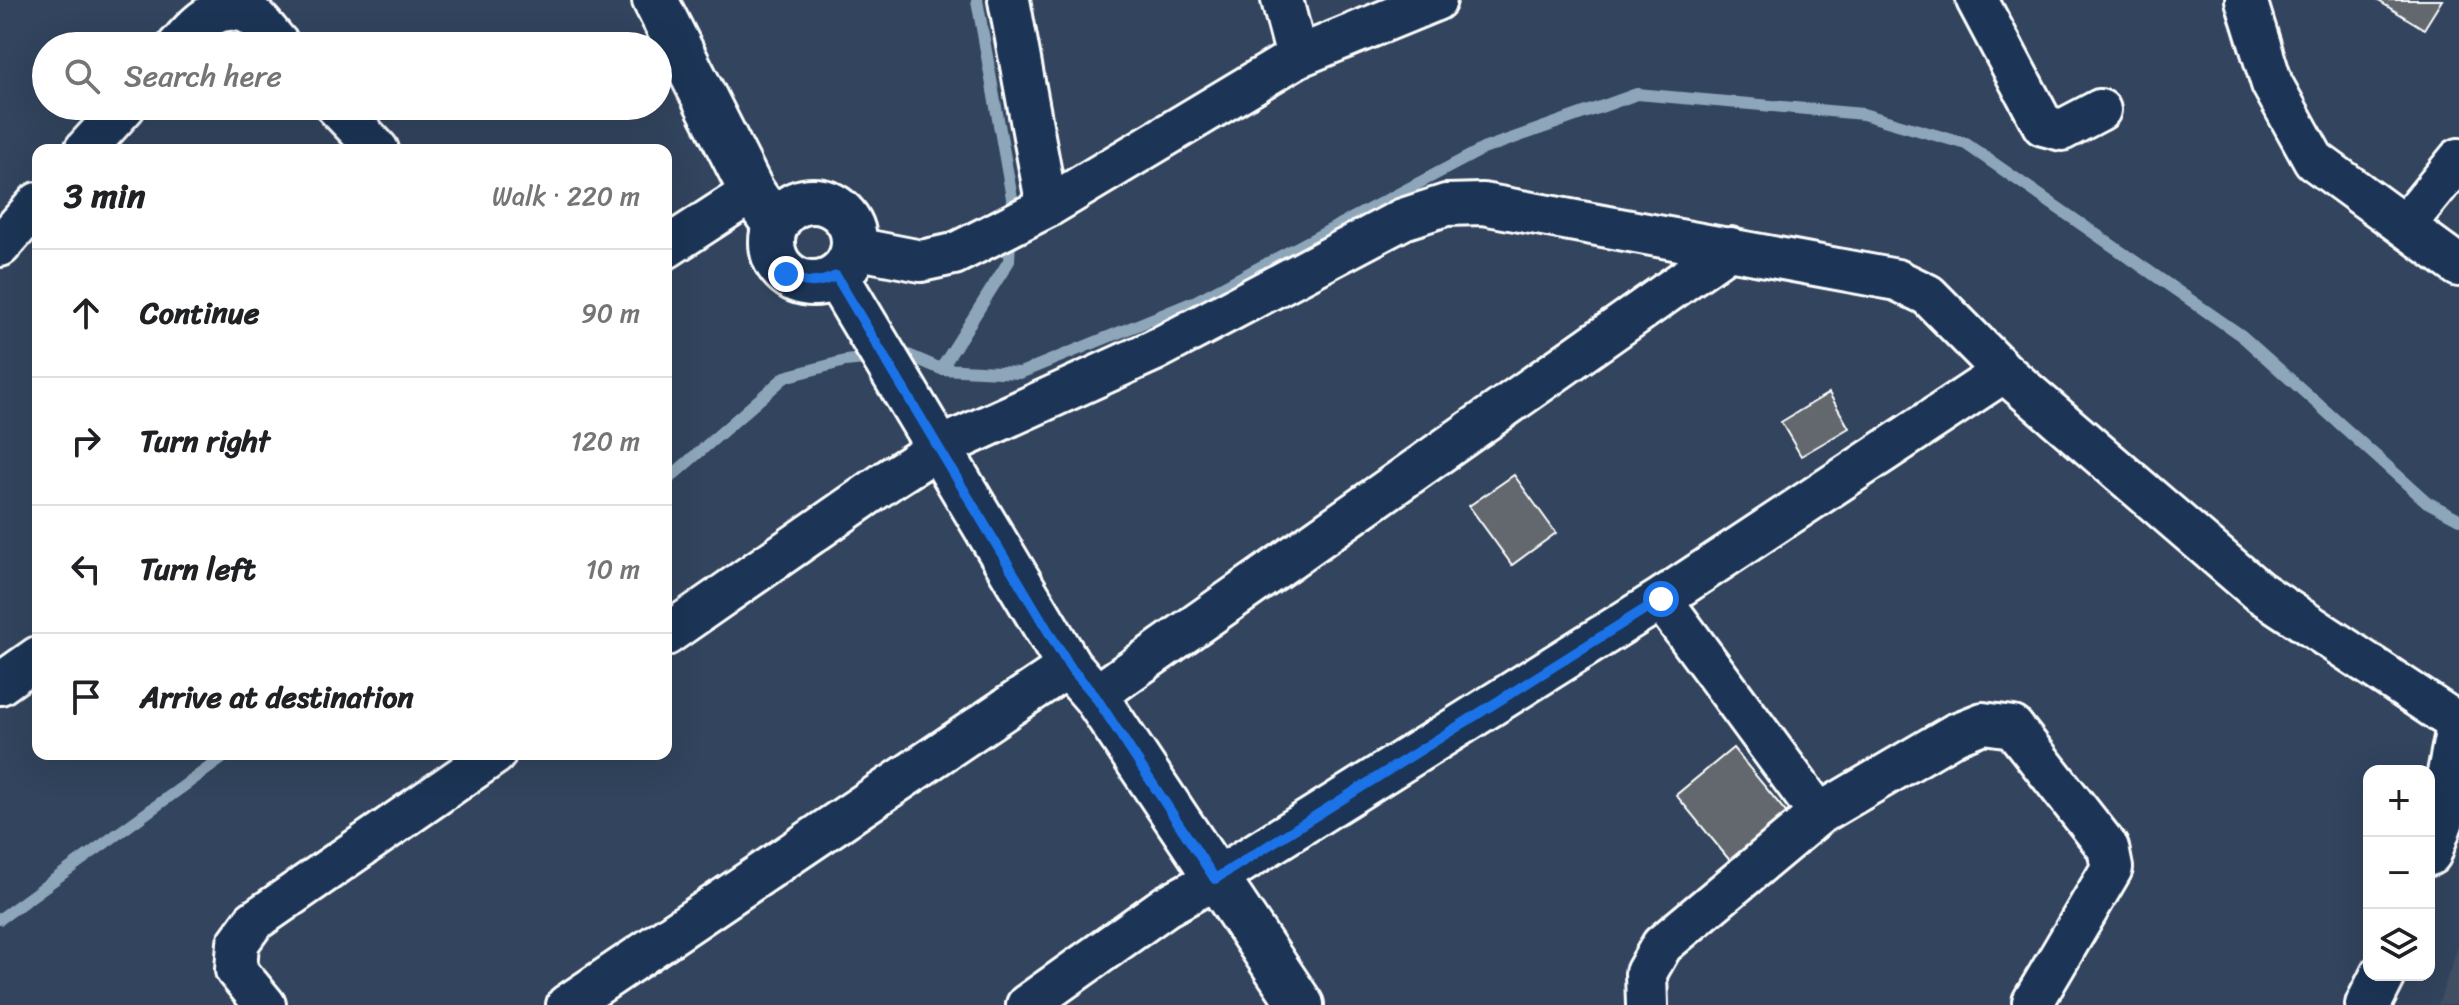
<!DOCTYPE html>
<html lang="en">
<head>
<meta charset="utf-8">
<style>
  body { margin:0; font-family:Sriracha,sans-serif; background:#f6f6f6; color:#202124 }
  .controls { position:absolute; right:24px; bottom:24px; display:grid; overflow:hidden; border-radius:16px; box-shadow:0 8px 32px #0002 }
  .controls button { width:72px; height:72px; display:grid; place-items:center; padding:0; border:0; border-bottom:2px solid #e0e0e0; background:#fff; color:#202124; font:40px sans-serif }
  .stop { position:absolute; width:24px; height:24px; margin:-18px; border:6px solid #1a73e8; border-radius:50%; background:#fff }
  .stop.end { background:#1a73e8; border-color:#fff; box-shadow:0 2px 8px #0008 }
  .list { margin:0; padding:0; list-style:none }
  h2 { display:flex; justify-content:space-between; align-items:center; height:104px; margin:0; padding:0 32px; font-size:34px }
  h2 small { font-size:26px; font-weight:400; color:#757577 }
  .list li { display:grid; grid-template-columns:52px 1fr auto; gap:24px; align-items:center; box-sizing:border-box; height:128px; padding:0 32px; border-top:2px solid #e0e0e0 }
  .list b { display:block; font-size:30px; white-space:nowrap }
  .list em { font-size:26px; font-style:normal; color:#757577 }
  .icon { flex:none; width:44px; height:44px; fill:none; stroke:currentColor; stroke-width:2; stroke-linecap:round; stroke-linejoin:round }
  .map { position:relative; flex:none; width:2459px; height:1005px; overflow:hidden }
  .search { position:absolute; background:#fff; box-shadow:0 8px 32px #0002; left:32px; top:32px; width:640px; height:88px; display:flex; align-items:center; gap:20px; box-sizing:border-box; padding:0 28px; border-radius:44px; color:#757577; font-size:30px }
  .panel { position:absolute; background:#fff; box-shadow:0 8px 32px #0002; left:32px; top:144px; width:640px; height:616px; border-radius:16px }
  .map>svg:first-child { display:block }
  .built { fill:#404f62 }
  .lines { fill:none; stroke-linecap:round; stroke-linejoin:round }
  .stream { stroke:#8ea6b9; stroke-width:12 }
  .building { fill:#62686d; stroke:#fff; stroke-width:2 }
  .minor-casing { stroke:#fff; stroke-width:46 }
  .tertiary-casing { stroke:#fff; stroke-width:50 }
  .minor { stroke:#1d3557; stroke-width:40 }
  .tertiary { stroke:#1d3557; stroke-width:44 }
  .route { stroke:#1a73e8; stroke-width:10 }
</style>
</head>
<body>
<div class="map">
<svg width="2459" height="1005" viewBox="0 0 2459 1005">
  <rect width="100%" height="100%" fill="#32445e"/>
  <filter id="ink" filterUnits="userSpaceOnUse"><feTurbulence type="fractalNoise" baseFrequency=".0125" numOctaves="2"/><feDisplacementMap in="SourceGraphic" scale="16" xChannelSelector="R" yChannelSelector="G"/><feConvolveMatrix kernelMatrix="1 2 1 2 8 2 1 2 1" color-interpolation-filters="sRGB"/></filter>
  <g filter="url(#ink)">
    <path class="built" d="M2459,943v62h-21l1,-3z"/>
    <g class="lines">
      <path class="stream" d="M896,355l10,-1 35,15 79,4 176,-72 287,-152 154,-55 226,20 103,30 276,192 185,166 32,17
        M941,369l68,-108 3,-63 -35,-198
        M666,481l119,-104 60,-16 29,-3
        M0,919l228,-165"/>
    </g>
    <path class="building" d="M2377,0h65l-18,29z
      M1829,393l20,35 -48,28 -20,-34z
      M1514,475l42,58 -44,32 -43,-59z
      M1733,748l61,74 -58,46 -60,-73z"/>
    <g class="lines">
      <defs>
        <path id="minor" d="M1009,0l38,207
          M1282,0l15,57
          M1977,0l66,125 19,5 38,-20
          M2246,0l26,84 42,76 145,106
          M178,46c18,-20 38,-46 70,-33 12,6 23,24 32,33
          M336,106l42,44
          M85,150l40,-44
          M2405,225l54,-66
          M0,246l38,-43
          M666,248l86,-56
          M854,248l67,13 33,-7 93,-47 250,-150 139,-57
          M1661,599l158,215 136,-80 28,-11 30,4 95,121 4,20 -79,134
          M666,635l224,-156 47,-30 218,-99 248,-131 43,-14 37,-1 414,76 31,15 76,77 254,219 201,133
          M0,684l38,-27
          M1095,696l635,-448
          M265,1005l-29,-35 2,-27 16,-22 241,-167
          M567,1005l502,-339
          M1027,1005l139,-99 49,-27 446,-280 343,-227
          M1647,1005l-1,-32 16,-28 157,-131"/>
        <path id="tertiary" d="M655,0l97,192 23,33
          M772 242a41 41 0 1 1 82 0a41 41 0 1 1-82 0Z
          M836,276l233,390 26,30 206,309
          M2429,853l12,-33 18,-93
          M2368,1005l15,-30"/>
      </defs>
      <use href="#minor" class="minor-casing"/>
      <use href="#tertiary" class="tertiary-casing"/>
      <use href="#minor" class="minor"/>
      <use href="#tertiary" class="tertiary"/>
    </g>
  </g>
  <g class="lines" filter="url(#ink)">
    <path class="route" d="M786,274c19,10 30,11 50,2l233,390 26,30 120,183 446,-280"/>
  </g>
</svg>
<div class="controls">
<button>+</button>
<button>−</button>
<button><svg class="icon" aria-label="layers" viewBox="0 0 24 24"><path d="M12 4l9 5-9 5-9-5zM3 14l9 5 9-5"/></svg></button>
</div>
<div class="stop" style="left:1661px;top:599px"></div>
<div class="stop end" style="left:786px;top:274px"></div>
<div class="search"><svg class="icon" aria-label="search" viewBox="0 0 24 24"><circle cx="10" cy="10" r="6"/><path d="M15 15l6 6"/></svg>Search here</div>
<section class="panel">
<h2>3 min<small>Walk · 220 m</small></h2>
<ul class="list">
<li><svg class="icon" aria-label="ahead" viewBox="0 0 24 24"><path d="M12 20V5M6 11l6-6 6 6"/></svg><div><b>Continue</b></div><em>90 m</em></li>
<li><svg class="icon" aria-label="right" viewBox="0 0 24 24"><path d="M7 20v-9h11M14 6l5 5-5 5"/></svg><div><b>Turn right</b></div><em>120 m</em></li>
<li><svg class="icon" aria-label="left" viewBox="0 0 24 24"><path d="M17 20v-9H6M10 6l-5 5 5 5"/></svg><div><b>Turn left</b></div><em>10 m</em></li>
<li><svg class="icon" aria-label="arrive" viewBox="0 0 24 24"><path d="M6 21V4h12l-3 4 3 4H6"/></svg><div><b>Arrive at destination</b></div></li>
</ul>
</section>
</div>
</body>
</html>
